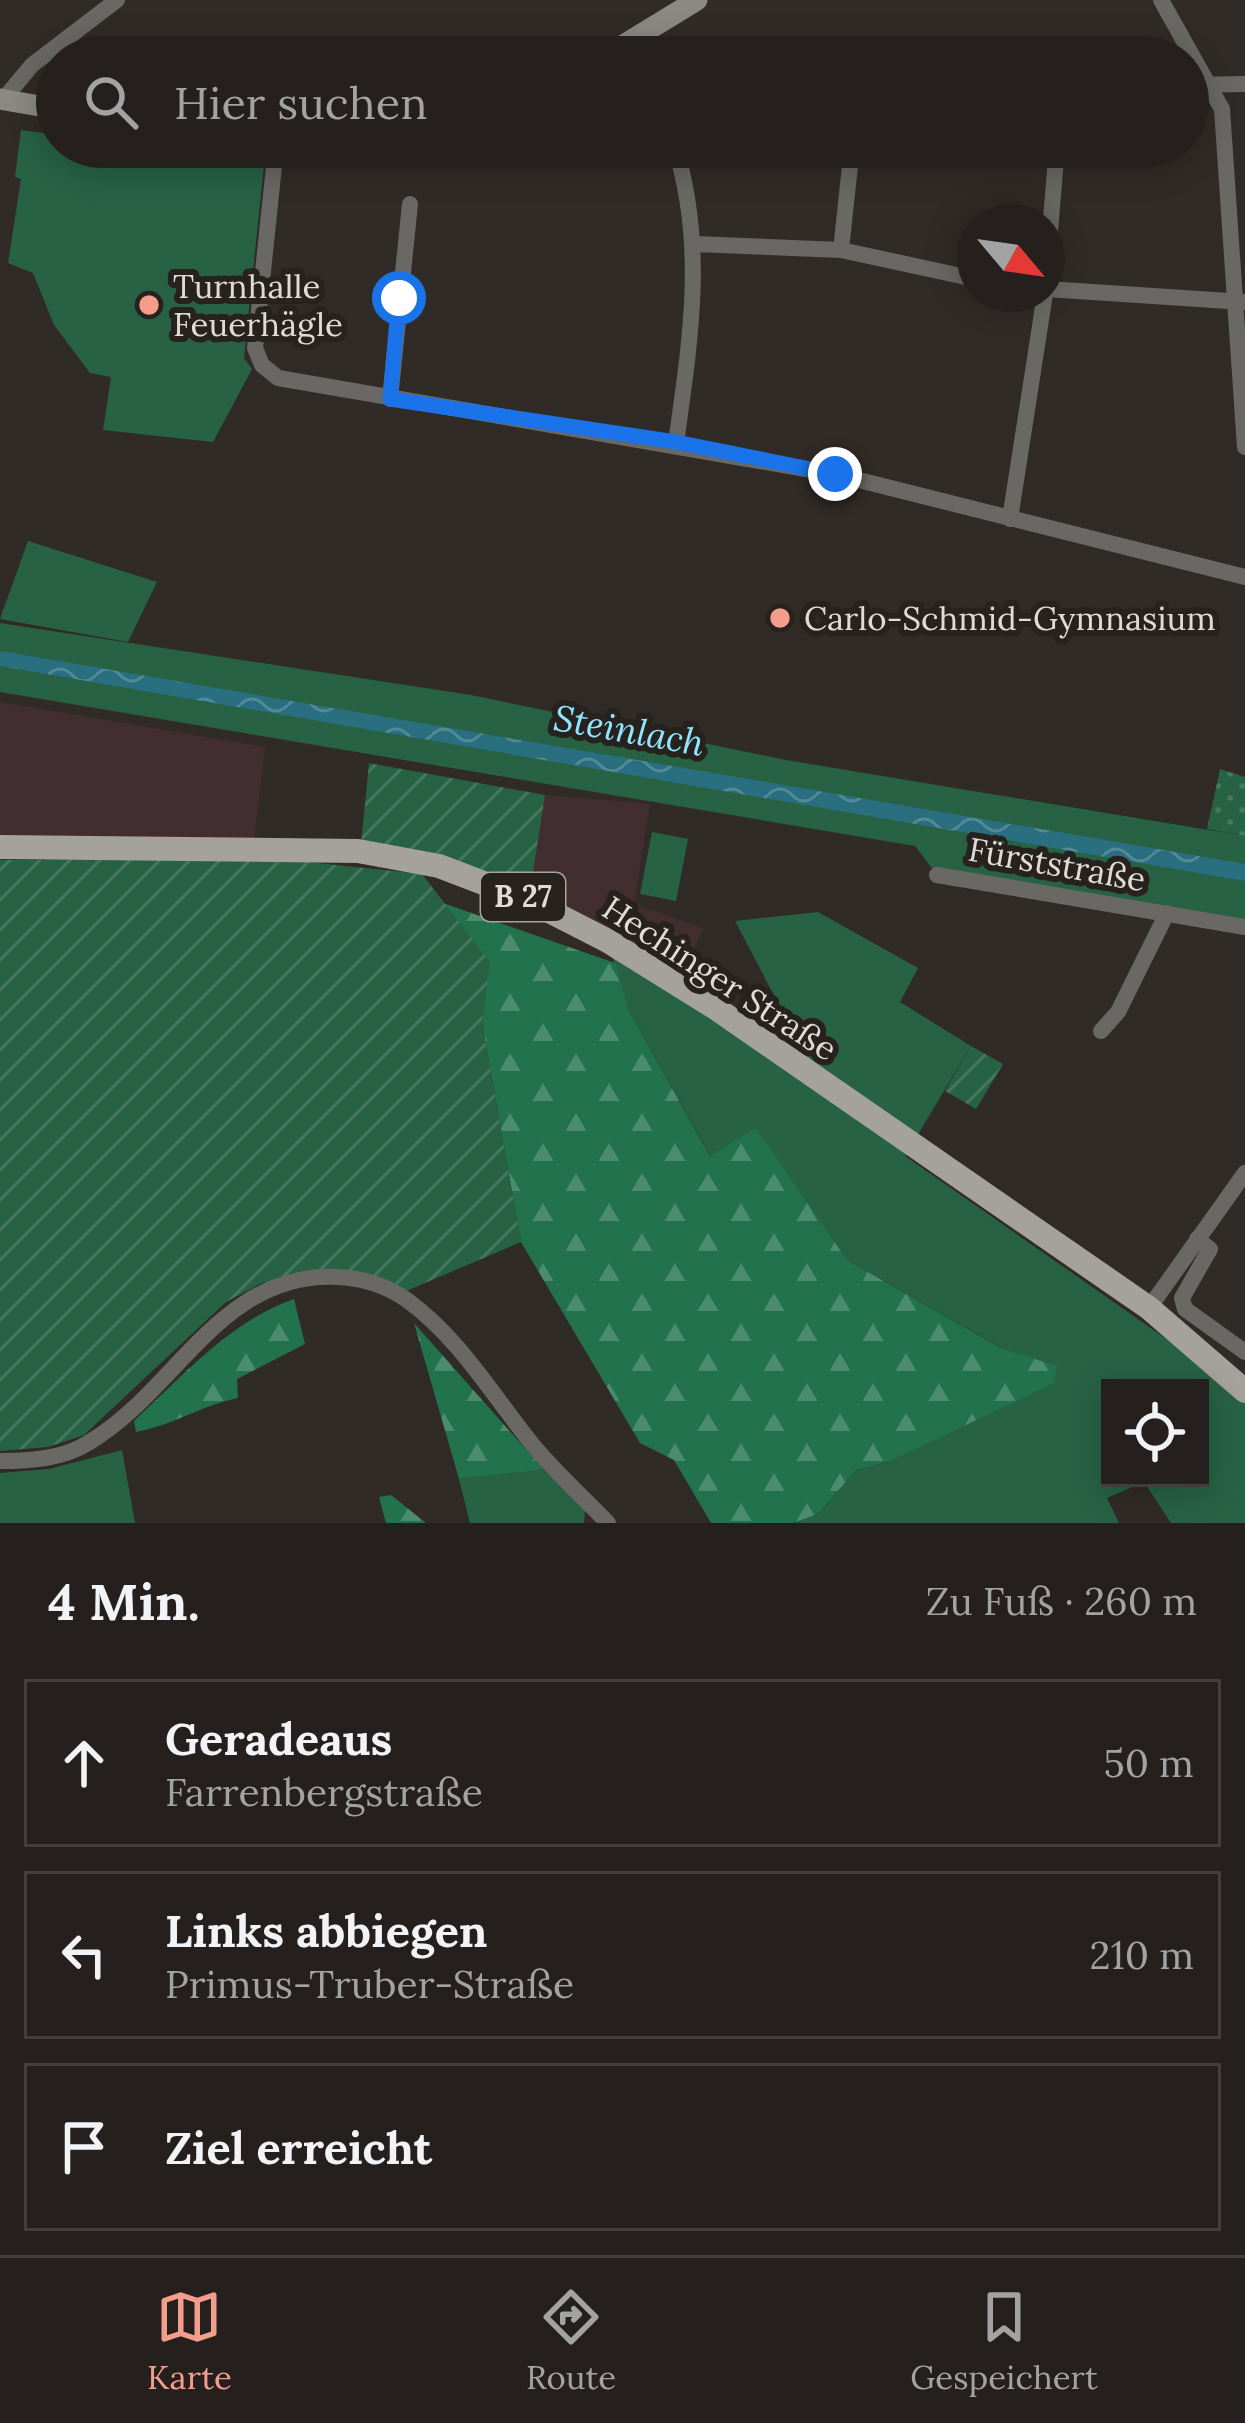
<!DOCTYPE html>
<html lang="de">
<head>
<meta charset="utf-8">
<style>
  body { margin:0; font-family:Lora,serif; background:#2d2826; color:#f1f3f6 }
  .controls { position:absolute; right:36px; bottom:36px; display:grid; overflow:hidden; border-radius:0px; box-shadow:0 6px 30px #0003 }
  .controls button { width:108px; height:108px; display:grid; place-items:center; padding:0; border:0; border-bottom:3px solid #423e3b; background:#25201d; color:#f1f3f6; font:60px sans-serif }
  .compass { position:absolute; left:957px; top:204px; width:108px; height:108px; border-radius:50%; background:#25201d; box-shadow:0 6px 30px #0003; rotate:119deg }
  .stop { position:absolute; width:36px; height:36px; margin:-27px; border:9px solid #1a73e8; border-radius:50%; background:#fff }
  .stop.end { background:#1a73e8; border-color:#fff; box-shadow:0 3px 12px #0008 }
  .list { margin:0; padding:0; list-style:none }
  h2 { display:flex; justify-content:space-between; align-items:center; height:156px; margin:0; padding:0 48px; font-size:51px }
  h2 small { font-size:39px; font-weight:400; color:#a3a3a4 }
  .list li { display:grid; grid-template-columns:78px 1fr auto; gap:36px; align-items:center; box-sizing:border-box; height:168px; margin:0 24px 24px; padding:0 24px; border:3px solid #423e3b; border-radius:0px }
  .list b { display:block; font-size:45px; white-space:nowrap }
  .list p { margin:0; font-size:39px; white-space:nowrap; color:#a3a3a4 }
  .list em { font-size:39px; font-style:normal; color:#a3a3a4 }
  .icon { flex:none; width:66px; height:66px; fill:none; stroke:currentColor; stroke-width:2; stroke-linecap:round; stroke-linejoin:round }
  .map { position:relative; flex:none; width:1245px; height:1523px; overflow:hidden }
  .search { position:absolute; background:#25201d; box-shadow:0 6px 30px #0003; left:36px; right:36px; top:36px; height:132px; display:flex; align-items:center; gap:30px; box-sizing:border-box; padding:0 42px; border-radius:66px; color:#a3a3a4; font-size:45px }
  .sheet { height:732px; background:#25201d }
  nav { display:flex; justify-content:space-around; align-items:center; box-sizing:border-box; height:168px; border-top:3px solid #423e3b; background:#25201d; font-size:33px; color:#a3a3a4 }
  nav a { display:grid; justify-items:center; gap:6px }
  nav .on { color:#f49d8d }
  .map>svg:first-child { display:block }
  .commercial { fill:#422e30 }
  .grass { fill:#276245; fill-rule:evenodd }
  .forest { fill:url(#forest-firs) }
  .park { fill:url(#park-dots) }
  .garden { fill:url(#garden-furrows) }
  .water { fill:url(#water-waves) }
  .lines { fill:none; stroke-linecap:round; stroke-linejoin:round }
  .street { stroke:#696864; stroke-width:16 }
  .secondary { stroke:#8a8983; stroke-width:21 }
  .primary { stroke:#a4a29b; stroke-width:24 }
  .route { stroke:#1a73e8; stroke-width:15 }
  .poi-dot { fill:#f49d8d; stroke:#27221d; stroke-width:4.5 }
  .labels { text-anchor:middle; stroke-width:12; stroke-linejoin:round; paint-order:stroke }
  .shield { fill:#27221d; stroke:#a8a4a0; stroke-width:3 }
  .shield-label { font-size:30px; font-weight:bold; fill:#dfdbd8 }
  .poi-label { font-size:33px; fill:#dfdbd8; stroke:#27221d; text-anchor:start }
  .street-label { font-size:33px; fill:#dfdbd8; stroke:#27221d }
  .water-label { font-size:36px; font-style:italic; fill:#8ee7ff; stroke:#27221d }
</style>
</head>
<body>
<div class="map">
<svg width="1245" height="1523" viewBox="0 0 1245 1523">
  <defs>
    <pattern id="forest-firs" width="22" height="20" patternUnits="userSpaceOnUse" patternTransform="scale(3)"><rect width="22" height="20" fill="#21724d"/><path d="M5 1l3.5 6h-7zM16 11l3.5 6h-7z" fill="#4b8c6e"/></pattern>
    <pattern id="park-dots" width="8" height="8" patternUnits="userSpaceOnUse" patternTransform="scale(3)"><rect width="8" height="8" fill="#276245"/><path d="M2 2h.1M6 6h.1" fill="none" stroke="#46785f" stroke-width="1.8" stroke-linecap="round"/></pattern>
    <pattern id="garden-furrows" width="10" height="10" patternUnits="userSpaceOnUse" patternTransform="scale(3)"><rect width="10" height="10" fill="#276245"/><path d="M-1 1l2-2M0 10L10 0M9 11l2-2" fill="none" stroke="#46785f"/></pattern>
    <pattern id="water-waves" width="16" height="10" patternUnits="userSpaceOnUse" patternTransform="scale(3)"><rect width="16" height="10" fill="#296f80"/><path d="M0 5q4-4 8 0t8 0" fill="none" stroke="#528a97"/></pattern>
  </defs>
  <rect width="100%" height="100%" fill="#312b27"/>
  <path class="commercial" d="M0,702l265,45 -11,93 -254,-2z
    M545,795l105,9 -16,100 69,24 -13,31 -35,-16 -11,19 -114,-70z"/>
  <path class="grass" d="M21,130l36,5v12l208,9 -21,202 8,11 -39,73 -110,-12 8,-53 -21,-4 -36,-48 -21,-52 -25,-10 13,-84 -6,-2z
    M28,541l129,41 -29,60 -128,-23z
    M0,623l471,72 315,65 459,76v91l-308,-52 -22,-29 -915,-154z
    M652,832l36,7 -12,62 -36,-7z
    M818,912l100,56 -18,34 71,44 -66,110 340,238v129h-74l-27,-41 -37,16 12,25h-326l25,-9 38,-44 33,-8 113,-114 -155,-88 -91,-131 -45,28 -84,-150 -19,-66 183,120 9,-16 -65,-124zM1110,1388h90v90h-90z
    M122,1450l13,73h-135v-50l49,-4z
    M544,1470l41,40 -1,13h-114l-11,-44z"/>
  <path class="forest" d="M440,902l175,61 13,46 82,147 46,-28 91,132 156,89 54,17 -3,17 -166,79 -32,8 -38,44 -25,9h-82l-37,-63 -34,-17 -119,-201 -39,-219 7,-61z
    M294,1299l11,45 -68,35 1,19c-36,7 -64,27 -102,34l-2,-11c50,-46 95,-99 160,-122z
    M414,1323l130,147 -85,9z
    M391,1495l35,28h-40l-7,-26z"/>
  <path class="park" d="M1220,769l25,8v59l-38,-7z"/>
  <path class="garden" d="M369,763l176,32 -15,97 -169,-48z
    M0,860h289l133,14 68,88 -8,61 39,219 -117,50 -77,-22 -65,13 -36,19 -142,133 -36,12 -48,4z
    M971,1046l32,18 -27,45 -31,-18z"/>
  <path class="water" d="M0,651l1245,213v17l-1245,-215z"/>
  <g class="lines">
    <path class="street" d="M1161,0l61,109 23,338
      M633,40l7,17
      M1188,85l57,-1
      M3,100l29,-35 85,-65
      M276,147l-21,201 7,17 16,13 557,96 410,103
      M675,147c31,99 15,195 1,296
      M694,244l147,6 134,29
      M841,250l11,-103
      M1047,267l10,-120
      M1047,289l197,13
      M390,399l20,-195
      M1010,519l35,-225
      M937,875l308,52
      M1101,1031l17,-19 49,-99
      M1197,1239l13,10 -28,49 3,11 60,43
      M1149,1308l96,-135
      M0,1461c29,0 63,-2 88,-18 89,-52 132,-172 250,-166 24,1 49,9 69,23 52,38 85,94 125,144 23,28 51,53 76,79"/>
    <path class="secondary" d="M604,57l93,-57
      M0,99l57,10"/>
    <path class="primary" d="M0,847l358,4 81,15 89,34 80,41 106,66 435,301 96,83"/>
  </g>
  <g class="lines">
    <path class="route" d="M399,298l-9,101 286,43 159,32"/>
  </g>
  <g class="poi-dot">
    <circle cx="149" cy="305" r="12"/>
    <circle cx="780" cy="618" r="12"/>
  </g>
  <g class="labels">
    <rect class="shield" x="481" y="873" width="84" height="48" rx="9"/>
    <g class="shield-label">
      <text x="523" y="907">B 27</text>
    </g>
    <g class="poi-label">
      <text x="173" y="298">Turnhalle<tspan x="173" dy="38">Feuerhägle</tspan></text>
      <text x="804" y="630">Carlo-Schmid-Gymnasium</text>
    </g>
    <g class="street-label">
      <text transform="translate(1057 864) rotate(10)" y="12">Fürststraße</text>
      <text transform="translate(720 978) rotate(33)" y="12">Hechinger Straße</text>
    </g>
    <g class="water-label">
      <text transform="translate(629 730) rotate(10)" y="13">Steinlach</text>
    </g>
  </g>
</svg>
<div class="controls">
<button><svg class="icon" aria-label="locate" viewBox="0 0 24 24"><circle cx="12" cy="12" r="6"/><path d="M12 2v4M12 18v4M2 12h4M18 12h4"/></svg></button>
</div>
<svg class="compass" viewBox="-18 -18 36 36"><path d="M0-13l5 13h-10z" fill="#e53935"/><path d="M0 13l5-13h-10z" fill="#a3a3a4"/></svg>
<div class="stop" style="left:399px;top:298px"></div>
<div class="stop end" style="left:835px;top:474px"></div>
<div class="search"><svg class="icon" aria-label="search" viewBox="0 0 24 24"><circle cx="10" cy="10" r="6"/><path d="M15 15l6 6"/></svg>Hier suchen</div>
</div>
<section class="sheet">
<h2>4 Min.<small>Zu Fuß · 260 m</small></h2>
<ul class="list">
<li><svg class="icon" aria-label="ahead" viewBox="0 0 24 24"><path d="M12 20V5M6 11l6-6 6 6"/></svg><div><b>Geradeaus</b><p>Farrenbergstraße</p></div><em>50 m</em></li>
<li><svg class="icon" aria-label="left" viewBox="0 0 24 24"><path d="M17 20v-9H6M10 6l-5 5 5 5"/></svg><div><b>Links abbiegen</b><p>Primus-Truber-Straße</p></div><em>210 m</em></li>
<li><svg class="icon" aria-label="arrive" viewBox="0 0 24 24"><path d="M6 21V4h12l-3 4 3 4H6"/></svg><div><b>Ziel erreicht</b></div></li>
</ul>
</section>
<nav>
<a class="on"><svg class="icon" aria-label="map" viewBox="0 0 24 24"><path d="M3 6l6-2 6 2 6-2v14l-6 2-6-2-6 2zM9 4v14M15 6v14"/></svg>Karte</a>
<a><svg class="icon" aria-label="directions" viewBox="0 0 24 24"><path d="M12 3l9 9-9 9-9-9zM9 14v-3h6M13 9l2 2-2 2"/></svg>Route</a>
<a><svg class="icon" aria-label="saved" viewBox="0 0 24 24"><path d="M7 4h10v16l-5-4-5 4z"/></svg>Gespeichert</a>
</nav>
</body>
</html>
